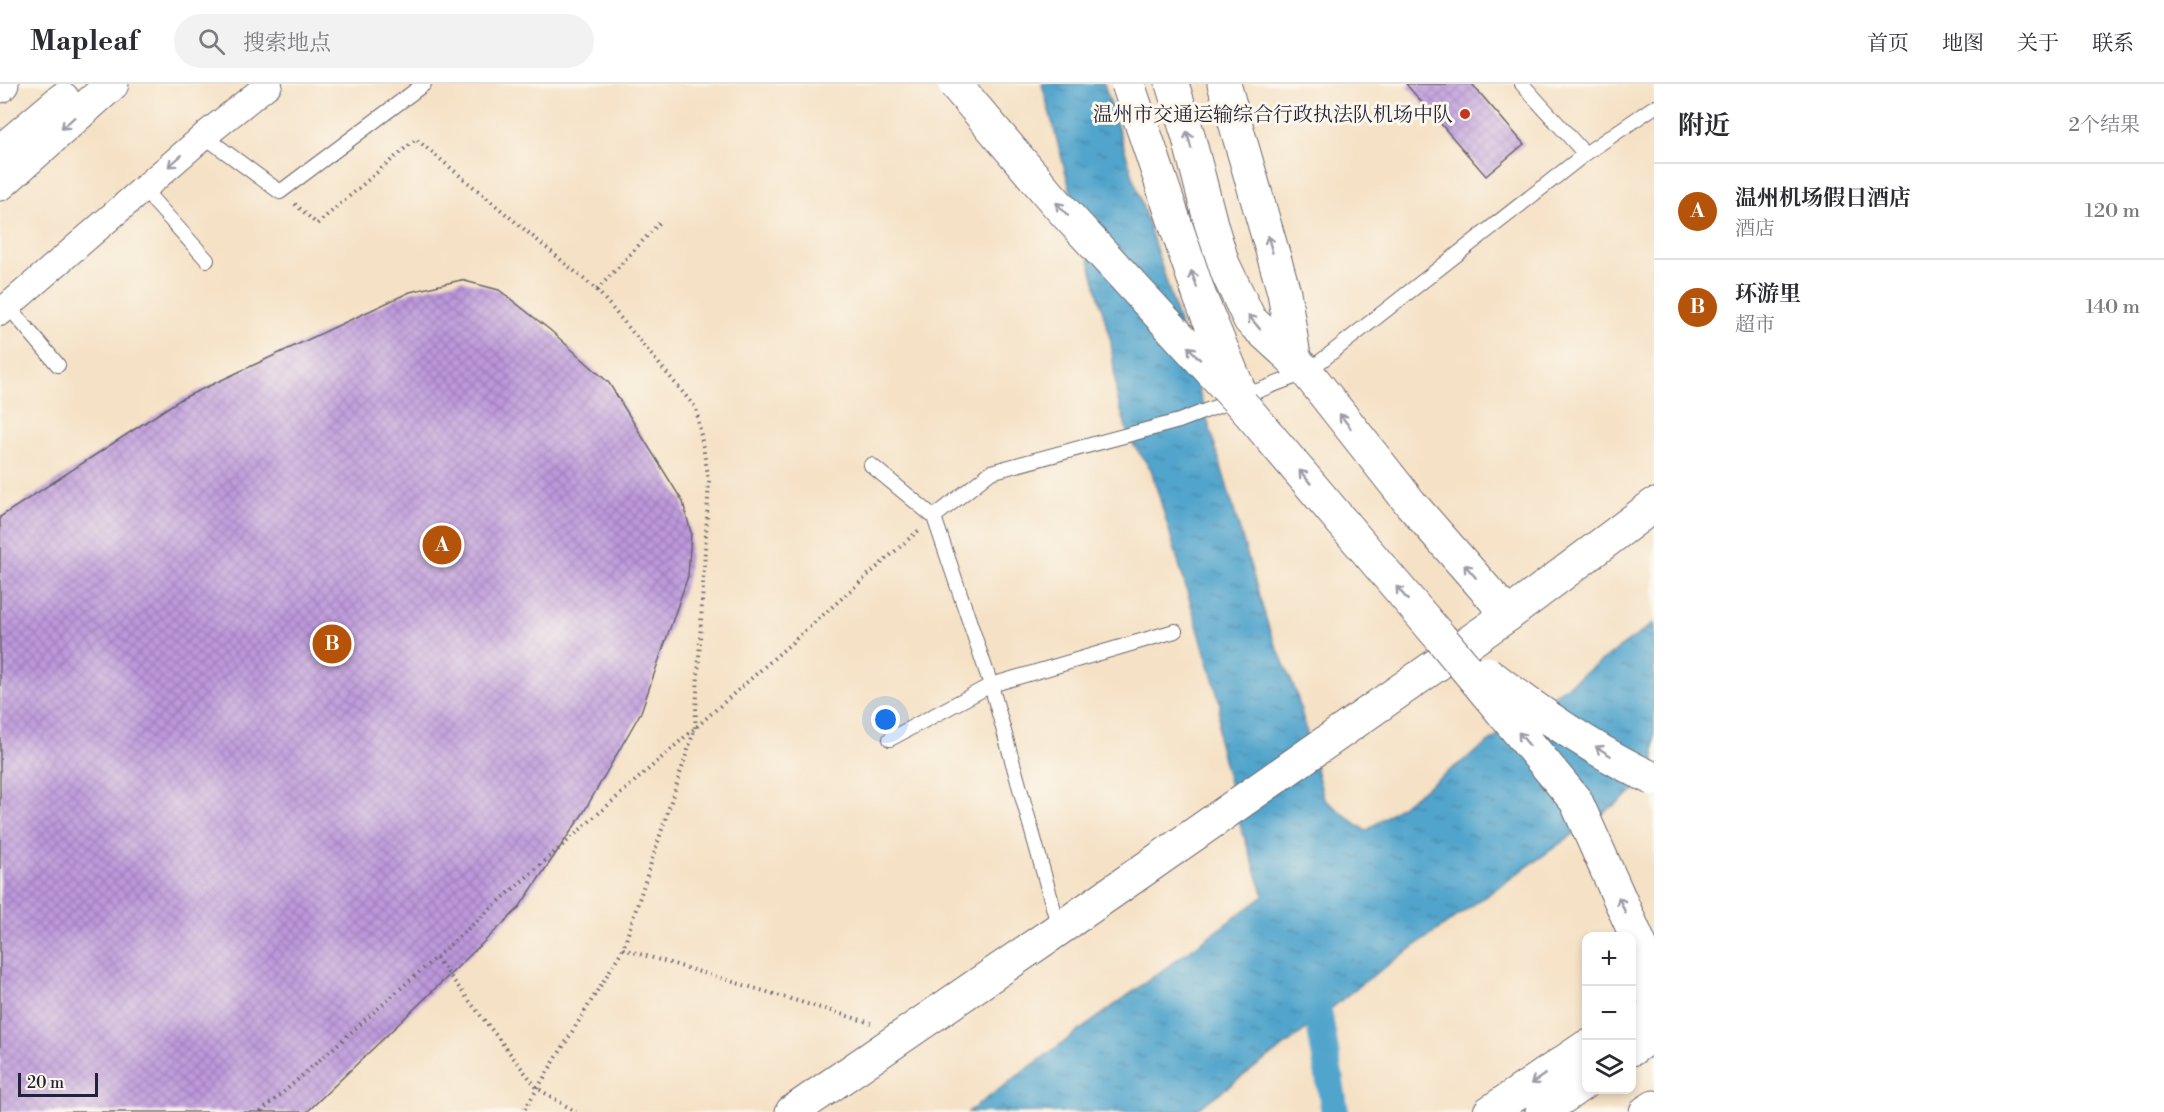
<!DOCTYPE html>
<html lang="zh">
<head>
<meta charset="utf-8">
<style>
  body { margin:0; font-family:"Libre Bodoni","Noto Serif SC",serif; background:#f2f2f3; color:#2b2b33 }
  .controls { position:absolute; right:18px; bottom:18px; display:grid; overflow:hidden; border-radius:12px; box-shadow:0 3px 9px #0003 }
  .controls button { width:54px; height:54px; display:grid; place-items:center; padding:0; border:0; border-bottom:2px solid #e1e1e2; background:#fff; color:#2b2b33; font:30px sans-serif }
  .scale { position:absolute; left:18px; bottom:15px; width:80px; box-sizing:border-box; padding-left:6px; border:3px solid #22223b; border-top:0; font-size:16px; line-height:21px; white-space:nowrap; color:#22223b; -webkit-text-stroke:4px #fbf7ec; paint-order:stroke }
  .you { position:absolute; left:886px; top:636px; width:21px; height:21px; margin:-15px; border:4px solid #fff; border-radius:50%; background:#1a73e8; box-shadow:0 0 0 9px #1a73e833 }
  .badge { display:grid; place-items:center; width:39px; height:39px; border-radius:50%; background:#b45309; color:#fff; font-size:20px; font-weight:700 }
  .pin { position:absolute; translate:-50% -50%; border:3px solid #fff; box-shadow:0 2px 6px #0006 }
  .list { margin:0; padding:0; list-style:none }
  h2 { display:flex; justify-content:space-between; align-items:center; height:78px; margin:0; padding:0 24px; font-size:26px }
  h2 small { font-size:20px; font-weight:400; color:#7c7c81 }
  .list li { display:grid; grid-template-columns:39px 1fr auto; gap:18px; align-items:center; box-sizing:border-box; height:96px; padding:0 24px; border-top:2px solid #e1e1e2 }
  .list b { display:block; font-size:22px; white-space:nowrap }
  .list p { margin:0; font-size:20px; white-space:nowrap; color:#7c7c81 }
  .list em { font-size:20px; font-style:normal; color:#7c7c81 }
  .icon { flex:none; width:33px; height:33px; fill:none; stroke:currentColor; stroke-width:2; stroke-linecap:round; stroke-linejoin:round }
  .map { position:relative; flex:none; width:1654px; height:1028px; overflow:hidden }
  header { display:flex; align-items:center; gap:36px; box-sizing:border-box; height:84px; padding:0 30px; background:#fff; border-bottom:2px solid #e1e1e2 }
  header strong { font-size:28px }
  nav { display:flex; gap:33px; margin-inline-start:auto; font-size:21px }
  .search { width:420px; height:54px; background:#f2f2f3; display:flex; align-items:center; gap:15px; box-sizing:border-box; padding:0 21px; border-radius:33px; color:#7c7c81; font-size:22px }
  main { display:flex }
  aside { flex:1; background:#fff }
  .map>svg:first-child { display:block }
  .water { fill:url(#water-ripples); stroke:#3a6384; stroke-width:1.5 }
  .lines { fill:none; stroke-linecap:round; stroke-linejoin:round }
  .canal { stroke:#51a4cc; stroke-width:28 }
  .building { fill:url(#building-cross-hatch) }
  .service-casing { stroke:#6c656b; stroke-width:16 }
  .minor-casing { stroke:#6c656b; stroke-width:28 }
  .tertiary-casing { stroke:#6c656b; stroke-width:35 }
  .primary-casing { stroke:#6c656b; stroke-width:35 }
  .trunk-casing { stroke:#6c656b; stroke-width:35 }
  .path { stroke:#6c656b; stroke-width:4; stroke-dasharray:1.5 4.5; stroke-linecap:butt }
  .service { stroke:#fff; stroke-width:14 }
  .minor { stroke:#fff; stroke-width:26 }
  .tertiary { stroke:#fff; stroke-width:33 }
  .primary { stroke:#fff; stroke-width:33 }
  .trunk { stroke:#fff; stroke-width:33 }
  .primary-bridge-casing { stroke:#6c656b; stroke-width:35; stroke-linecap:butt }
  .trunk-bridge-casing { stroke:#6c656b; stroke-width:35; stroke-linecap:butt }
  .primary-bridge { stroke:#fff; stroke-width:33 }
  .trunk-bridge { stroke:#fff; stroke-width:33 }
  .oneway { stroke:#9c9ca7 }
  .poi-dot { fill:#c8321e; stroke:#fbf7ec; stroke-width:2 }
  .labels { text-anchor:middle; stroke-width:6; stroke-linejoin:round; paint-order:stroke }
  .poi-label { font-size:20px; fill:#22223b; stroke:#fbf7ec; text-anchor:end }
</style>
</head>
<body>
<header>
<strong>Mapleaf</strong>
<div class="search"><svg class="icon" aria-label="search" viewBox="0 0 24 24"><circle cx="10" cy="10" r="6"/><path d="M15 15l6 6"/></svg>搜索地点</div>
<nav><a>首页</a><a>地图</a><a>关于</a><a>联系</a></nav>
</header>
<main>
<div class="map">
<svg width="1654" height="1028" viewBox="0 0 1654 1028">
  <defs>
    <pattern id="water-ripples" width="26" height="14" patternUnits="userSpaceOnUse" patternTransform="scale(1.5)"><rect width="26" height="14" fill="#51a4cc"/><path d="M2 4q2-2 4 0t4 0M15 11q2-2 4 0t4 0" fill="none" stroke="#4385a7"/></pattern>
    <pattern id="building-cross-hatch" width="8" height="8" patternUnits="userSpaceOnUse" patternTransform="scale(1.5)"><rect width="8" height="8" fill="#bd98dc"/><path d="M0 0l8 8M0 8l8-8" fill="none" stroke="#997cb4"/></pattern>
  </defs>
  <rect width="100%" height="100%" fill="#fbf7ec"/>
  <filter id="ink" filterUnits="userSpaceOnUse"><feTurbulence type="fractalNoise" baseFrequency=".0167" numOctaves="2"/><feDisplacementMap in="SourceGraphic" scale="12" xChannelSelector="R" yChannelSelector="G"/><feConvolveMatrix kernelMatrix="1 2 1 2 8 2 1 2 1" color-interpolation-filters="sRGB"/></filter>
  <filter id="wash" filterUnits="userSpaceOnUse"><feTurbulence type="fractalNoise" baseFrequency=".008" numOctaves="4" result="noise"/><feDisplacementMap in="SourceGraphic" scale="24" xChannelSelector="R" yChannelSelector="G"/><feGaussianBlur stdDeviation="1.35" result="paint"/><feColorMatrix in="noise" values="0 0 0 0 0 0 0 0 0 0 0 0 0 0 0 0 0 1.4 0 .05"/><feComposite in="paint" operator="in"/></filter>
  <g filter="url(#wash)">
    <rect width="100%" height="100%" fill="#f5e1c5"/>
    <path class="water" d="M1042,0h62l66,209 99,336 27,63 28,107 42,32 288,-208v154l-294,208 -70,57 -97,70h-225l296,-216 -24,-72 -22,-84 2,-37 -69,-234 -21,-29 -13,-43 -6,-55z"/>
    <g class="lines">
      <path class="canal" d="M1313,897l22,131"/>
    </g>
    <g id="blocks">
      <path class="building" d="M1406,0h66l52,60 -38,32z
        M461,196l38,10 51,40 59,53 74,119 8,31 -3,43 -47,136 -59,103 -64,94 -211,203h-307v-595l181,-118 229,-107z"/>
    </g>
  </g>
  <g filter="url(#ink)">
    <use href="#blocks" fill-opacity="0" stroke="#6c656b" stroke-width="1.5"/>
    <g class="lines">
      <defs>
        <path id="service" d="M1522,0l63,70
          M204,52l76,56 144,-108
          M143,105l64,71
          M8,222l50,59
          M871,381l63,52 57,-45 188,-51 128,-49 278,-218 69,-47
          M934,433l57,168 68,243
          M890,655l101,-54 184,-54"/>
        <path id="minor" d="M0,229l204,-177 65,-52"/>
        <path id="tertiary" d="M1508,531l146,-110"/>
        <path id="primary" d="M1224,0l60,208 11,71
          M0,2l2,-2
          M0,68l63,-53
          M0,100l112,-100
          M1248,327l94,111
          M1632,933l22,-15
          M792,1028l267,-183 449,-314 -97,-111 -104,-132 -57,-52 -27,-56 -11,-36 -24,-93 -16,-51
          M1490,1028l96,-65"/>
        <path id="trunk" d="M1342,438l98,115
          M1632,965l22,-16
          M1542,1028l44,-31
          M1646,1028l8,-5"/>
      </defs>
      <use href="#service" class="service-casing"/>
      <use href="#minor" class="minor-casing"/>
      <use href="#tertiary" class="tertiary-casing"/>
      <use href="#primary" class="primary-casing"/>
      <use href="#trunk" class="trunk-casing"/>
      <path class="path" d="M295,120l22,20 99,-85 181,151 99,118 13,72 -14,248 -72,221 -100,163
        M597,206l65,-70
        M623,865l248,74
        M436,874l101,130 39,24
        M261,1028l658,-582"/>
      <use href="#service" class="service"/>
      <use href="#minor" class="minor"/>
      <use href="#tertiary" class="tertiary"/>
      <use href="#primary" class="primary"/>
      <use href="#trunk" class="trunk"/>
      <defs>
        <path id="primary-bridge" d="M955,0l103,121 190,206
          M1128,0l72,213 39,93"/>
        <path id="trunk-bridge" d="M1440,553l136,164 66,148 12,51
          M1487,589c52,40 108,79 167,106"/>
      </defs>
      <use href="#primary-bridge" class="primary-bridge-casing"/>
      <use href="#trunk-bridge" class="trunk-bridge-casing"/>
      <use href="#primary-bridge" class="primary-bridge"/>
      <use href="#trunk-bridge" class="trunk-bridge"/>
    </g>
    <defs><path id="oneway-shaft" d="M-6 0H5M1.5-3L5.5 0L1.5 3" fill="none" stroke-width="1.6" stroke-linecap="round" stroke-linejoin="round" transform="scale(1.5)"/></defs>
    <g class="oneway">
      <use href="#oneway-shaft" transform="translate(68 39) rotate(138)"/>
      <use href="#oneway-shaft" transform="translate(1189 56) rotate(-105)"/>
      <use href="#oneway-shaft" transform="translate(175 77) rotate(139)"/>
      <use href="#oneway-shaft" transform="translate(1062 125) rotate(-132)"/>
      <use href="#oneway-shaft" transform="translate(1270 160) rotate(-106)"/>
      <use href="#oneway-shaft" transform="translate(1194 195) rotate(-109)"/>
      <use href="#oneway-shaft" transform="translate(1254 238) rotate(-130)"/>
      <use href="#oneway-shaft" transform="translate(1194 269) rotate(-133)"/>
      <use href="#oneway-shaft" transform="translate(1345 337) rotate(-128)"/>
      <use href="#oneway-shaft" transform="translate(1305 393) rotate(-130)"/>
      <use href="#oneway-shaft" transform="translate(1470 487) rotate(-131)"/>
      <use href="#oneway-shaft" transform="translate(1402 509) rotate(-130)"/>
      <use href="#oneway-shaft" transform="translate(1524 655) rotate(-130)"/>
      <use href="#oneway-shaft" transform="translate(1603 667) rotate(-148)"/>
      <use href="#oneway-shaft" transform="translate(1622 821) rotate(-114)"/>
      <use href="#oneway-shaft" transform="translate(1538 995) rotate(146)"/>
    </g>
  </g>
  <circle class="poi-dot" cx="1465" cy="30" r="6"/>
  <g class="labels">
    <g class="poi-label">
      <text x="1453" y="37">温州市交通运输综合行政执法队机场中队</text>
    </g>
  </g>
</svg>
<div class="controls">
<button>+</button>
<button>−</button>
<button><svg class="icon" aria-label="layers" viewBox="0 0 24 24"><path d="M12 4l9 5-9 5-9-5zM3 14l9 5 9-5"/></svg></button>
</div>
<div class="scale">20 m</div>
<div class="you"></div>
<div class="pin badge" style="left:442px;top:461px">A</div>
<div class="pin badge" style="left:332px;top:560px">B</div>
</div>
<aside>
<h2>附近<small>2个结果</small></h2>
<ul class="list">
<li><span class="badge">A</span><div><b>温州机场假日酒店</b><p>酒店</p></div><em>120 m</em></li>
<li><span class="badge">B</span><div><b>环游里</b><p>超市</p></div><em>140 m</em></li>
</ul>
</aside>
</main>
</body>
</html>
